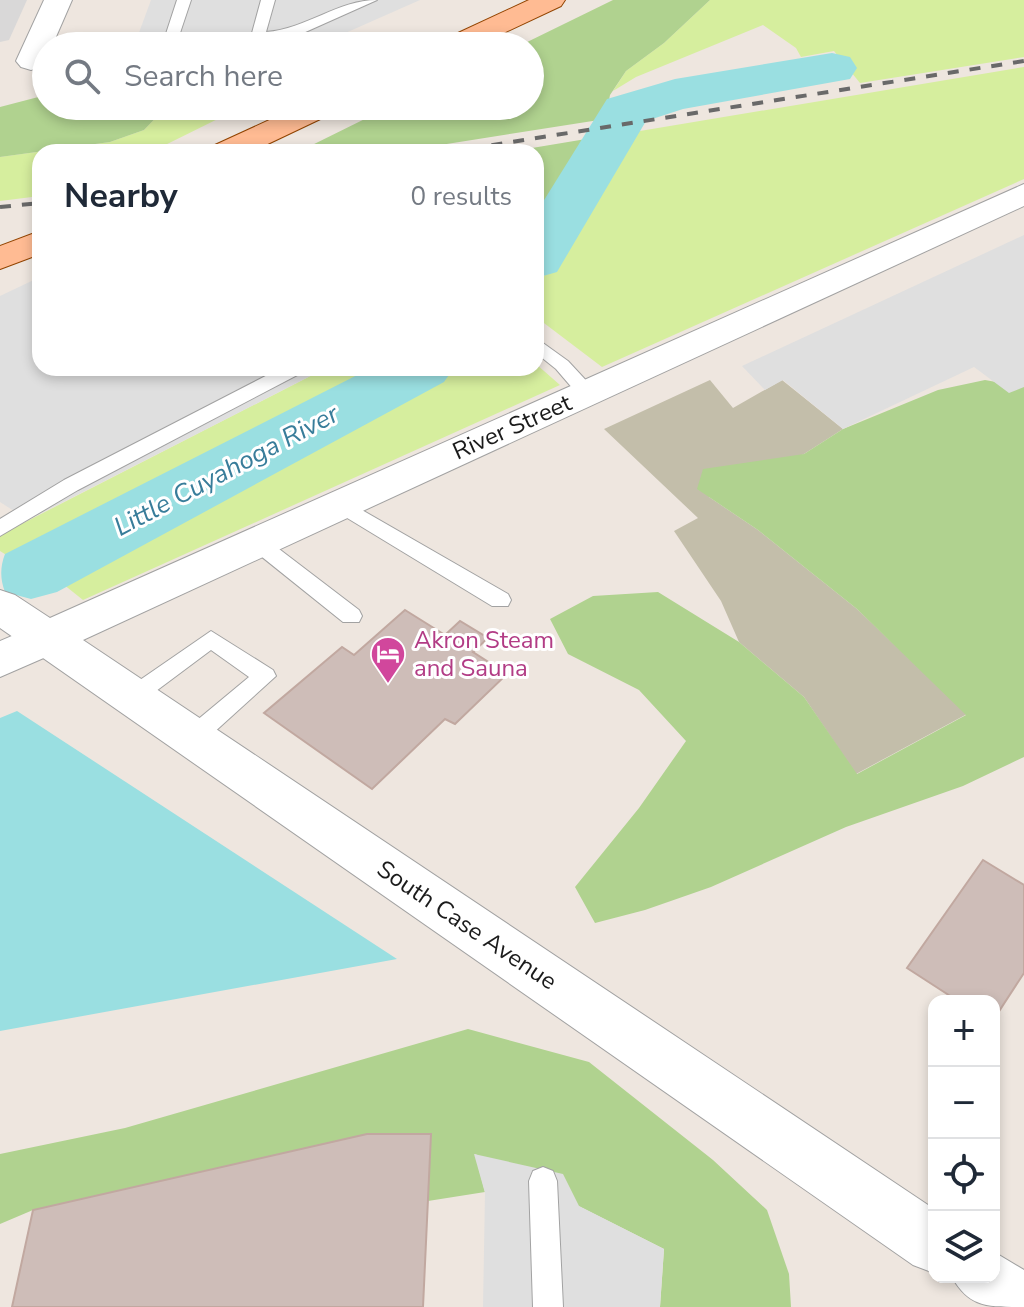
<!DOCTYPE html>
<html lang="en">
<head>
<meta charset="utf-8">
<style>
  body { margin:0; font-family:"Nunito Sans",sans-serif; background:#f2f2f3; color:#1f2937 }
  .controls { position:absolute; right:24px; bottom:24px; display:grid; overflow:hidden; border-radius:16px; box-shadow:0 4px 12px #0003 }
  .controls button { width:72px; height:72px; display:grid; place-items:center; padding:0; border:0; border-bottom:2px solid #e0e1e3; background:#fff; color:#1f2937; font:40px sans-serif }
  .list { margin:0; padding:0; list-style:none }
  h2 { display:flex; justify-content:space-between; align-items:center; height:104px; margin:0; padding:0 32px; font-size:34px }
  h2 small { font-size:26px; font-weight:400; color:#747a83 }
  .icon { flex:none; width:44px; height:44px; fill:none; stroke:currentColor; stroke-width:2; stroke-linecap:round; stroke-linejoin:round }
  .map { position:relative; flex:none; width:1024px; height:1307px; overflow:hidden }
  .search { position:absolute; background:#fff; box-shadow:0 4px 12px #0003; left:32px; top:32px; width:512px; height:88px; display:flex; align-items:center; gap:20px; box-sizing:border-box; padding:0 28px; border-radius:44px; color:#747a83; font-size:30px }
  .panel { position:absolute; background:#fff; box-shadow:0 4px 12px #0003; left:32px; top:144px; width:512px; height:232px; border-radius:24px }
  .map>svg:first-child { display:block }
  .residential { fill:#d9d8d8 }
  .construction { fill:#c3beaa }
  .grass { fill:#d6ee9e }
  .forest { fill:#b0d28f }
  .parking { fill:#dfdfdf }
  .water { fill:#9adfe1 }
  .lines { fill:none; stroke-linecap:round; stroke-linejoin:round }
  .river { fill:#9adfe1; fill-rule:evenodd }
  .building { fill:#cebdb8; stroke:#c1a8a0; stroke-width:2 }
  .service-casing { stroke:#a2a2a2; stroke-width:2 }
  .minor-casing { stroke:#a2a2a2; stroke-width:2 }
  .tertiary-casing { stroke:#a2a2a2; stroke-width:2 }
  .primary-casing { stroke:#924400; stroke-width:2 }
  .service { fill:#fff; fill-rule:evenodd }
  .minor { fill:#fff; fill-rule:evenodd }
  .tertiary { fill:#fff; fill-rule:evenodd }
  .primary { fill:#ffbb93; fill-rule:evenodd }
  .rail { stroke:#696969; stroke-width:4; stroke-dasharray:11 11; stroke-linecap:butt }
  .labels { text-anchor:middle; stroke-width:6; stroke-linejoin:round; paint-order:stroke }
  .street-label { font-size:24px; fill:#1b1b1b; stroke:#fff }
  .hotel-label { font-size:24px; fill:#b23c85; stroke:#fff; text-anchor:start }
  .water-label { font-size:26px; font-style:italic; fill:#387d9a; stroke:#fff }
</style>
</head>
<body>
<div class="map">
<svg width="1024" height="1307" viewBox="0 0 1024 1307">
  <rect width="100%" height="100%" fill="#eee6df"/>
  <path class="residential" d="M0,0h27l-18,40 -9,2z"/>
  <path class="construction" d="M710,380l23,28 49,-28 61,49 -39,25 -95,43 49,33 99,79 110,105 -111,60 -52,-77 -65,-55 -18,-41 -47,-70 24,-13 -94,-89z"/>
  <path class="grass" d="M710,0h314v57l-164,26 -26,-32 -33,6 -5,-9 -33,-23 -127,52 -23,14 13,-20 38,-28z
    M1024,67v112l-422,188 -66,-50v-27l92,-157z
    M167,106h77l-93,46h-111v44l-40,5v-44l110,-15 34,-12z
    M536,364l24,21 -477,215 -20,-16 397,-216h76z
    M326,368h69l-101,47 -254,139 -21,9 -19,-12v-16z"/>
  <path class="forest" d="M613,0h97l-46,43 -38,28 -16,24 -3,15 -8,10 -203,32h-98l93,-46h139v-60h-11z
    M46,95v11h121l-23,24 -34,12 -110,15v-50z
    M586,139l-40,92 -10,14v-64l5,-14 -5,1v-16h-28z
    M985,380l39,7v370l-61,29 -117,41 -135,60 -66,23 -50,13 -20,-36 64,-79 47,-67 -47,-51 -71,-36 -18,-35 43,-23 65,-4 81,50 65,55 53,77 109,-59 -109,-106 -99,-79 -61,-41 6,-20 101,-15 39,-25 95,-39z
    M468,1029l121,33 124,98 54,50 22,64 2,33h-131l4,-58 -189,-95 10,38 -57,9 2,-67h-63l-334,76 -33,14v-70l125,-26z"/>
  <path class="parking" d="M151,0h269l-104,46 -21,-3 -4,3h-132l3,-8h-25z
    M1024,235v152l-15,6 -35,-26 -131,62 -60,-49 -18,10 -23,-24z
    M40,277v91h286l-298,152 -28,-18v-206z
    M474,1154l89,20 16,32 85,43 -4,58h-177l2,-114z"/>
  <path class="water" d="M17,711l380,248 -397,72v-313z"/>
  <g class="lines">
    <path class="river" d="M832,53l18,4 7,11 -7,11 -167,30 -37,12 -89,151 -21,6v-65l71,-114 68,-20z
      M371,368h83l-10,14 -387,210 -26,7 -26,-7c-5,-13 -5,-25 0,-38z"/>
  </g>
  <path class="building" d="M405,610l40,25 15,-14 28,17 -15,14 34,22 -52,50 -10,-5 -73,70 -108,-76 78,-66 12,8z
    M983,860l41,25v88l-30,46v-18h-36l-51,-33z
    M367,1134h64l-8,173h-411l21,-97z"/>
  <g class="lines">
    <defs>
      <path id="service" d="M177,0h14l-11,33h72l9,-33h14l-9,32c40,-3 72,-32 111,-32l-85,38 -114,3 -2,5h-14z
        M536,338l32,23 26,28 2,4 -2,4h-14l-24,-28 -20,-16z
        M281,368h24l-2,4 -225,118 -78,46v-17l64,-39z
        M341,498l167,96 3,6 -3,6h-16l-158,-96 -3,-5z
        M259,537l7,2 93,71 3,6 -3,6h-16l-91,-73 -3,-5 3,-5z
        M211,631l62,39 3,6 -76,69 -8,2 -8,-2 -4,-7 4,-7 65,-54 -38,-27 -71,53 -8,3 -8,-3 -3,-6 3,-6z
        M543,1167l10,4 4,10 6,126h-30l-4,-126 4,-10z"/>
      <path id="minor" d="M44,0h28l-20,46h-6v14l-5,7 -10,3 -10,-3 -5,-6z
        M47,621l15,5 7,12 -7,12 -62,27v-36z"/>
      <path id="tertiary" d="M1024,184v22l-941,434 851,569v64l-21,-8 -913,-637v-38l15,5 35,23z
        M994,1252l30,18v37c-38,0 -55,0 -72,-30h42z"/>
      <path id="primary" d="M529,0h36l-4,6 -85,40h-37l4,-6z
        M300,106h39l-4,6 -84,40h-41l5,-7z
        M40,231v23l-40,15v-23z"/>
    </defs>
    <use href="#service" class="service-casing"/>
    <use href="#minor" class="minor-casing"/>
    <use href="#tertiary" class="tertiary-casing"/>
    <use href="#primary" class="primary-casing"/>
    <use href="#service" class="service"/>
    <use href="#minor" class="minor"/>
    <use href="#tertiary" class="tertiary"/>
    <use href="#primary" class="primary"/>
    <path class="rail" d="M448,152l576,-91
      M0,207l40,-4"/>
  </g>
  <defs>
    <symbol id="hotel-pin" viewBox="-11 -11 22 30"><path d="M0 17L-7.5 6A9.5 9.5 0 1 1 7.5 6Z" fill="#d1479c" stroke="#fff"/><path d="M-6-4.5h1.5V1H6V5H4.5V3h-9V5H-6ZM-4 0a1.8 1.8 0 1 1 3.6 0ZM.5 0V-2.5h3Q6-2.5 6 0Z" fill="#fff"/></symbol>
  </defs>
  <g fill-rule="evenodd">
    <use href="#hotel-pin" x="368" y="634" width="40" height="54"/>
  </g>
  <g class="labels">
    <g class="street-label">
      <text transform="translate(512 427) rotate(-24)" y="8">River Street</text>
      <text transform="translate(467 925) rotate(34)" y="8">South Case Avenue</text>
    </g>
    <g class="hotel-label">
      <text x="414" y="648">Akron Steam<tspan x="414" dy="28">and Sauna</tspan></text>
    </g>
    <g class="water-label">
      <text transform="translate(226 470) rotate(-28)" y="9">Little Cuyahoga River</text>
    </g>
  </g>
</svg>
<div class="controls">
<button>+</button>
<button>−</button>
<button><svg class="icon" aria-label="locate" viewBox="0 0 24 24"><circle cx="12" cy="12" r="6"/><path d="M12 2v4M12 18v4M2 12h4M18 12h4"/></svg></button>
<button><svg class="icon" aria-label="layers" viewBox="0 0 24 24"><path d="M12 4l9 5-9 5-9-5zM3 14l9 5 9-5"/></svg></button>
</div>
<div class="search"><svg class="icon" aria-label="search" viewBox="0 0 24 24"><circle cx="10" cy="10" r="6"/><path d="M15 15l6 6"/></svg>Search here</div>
<section class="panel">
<h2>Nearby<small>0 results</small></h2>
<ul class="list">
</ul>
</section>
</div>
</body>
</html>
